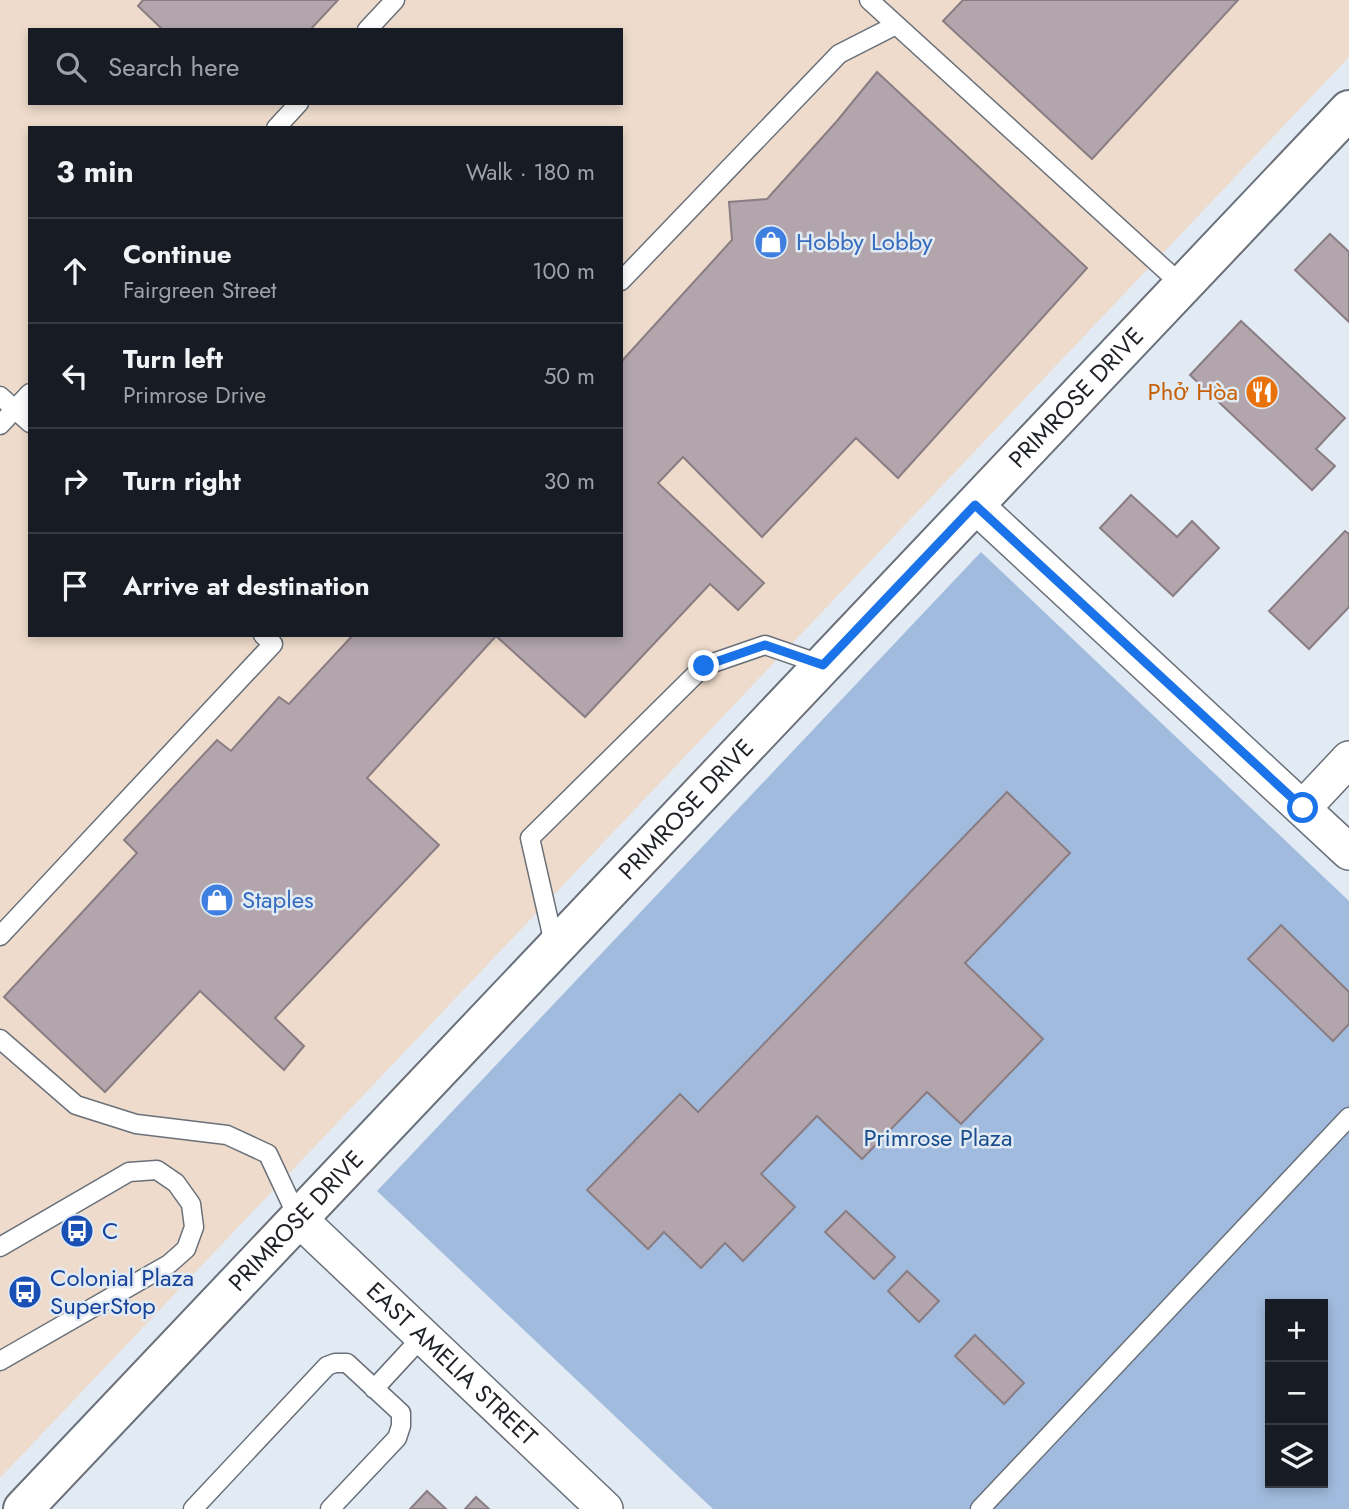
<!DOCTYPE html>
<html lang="en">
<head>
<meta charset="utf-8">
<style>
  body { margin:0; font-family:Jost,sans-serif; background:#20242c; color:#f1f3f6 }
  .controls { position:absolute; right:21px; bottom:21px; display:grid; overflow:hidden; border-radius:0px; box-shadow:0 4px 10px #0003 }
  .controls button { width:63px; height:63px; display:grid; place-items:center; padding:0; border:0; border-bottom:2px solid #363941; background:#171b24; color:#f1f3f6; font:35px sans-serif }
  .stop { position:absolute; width:21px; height:21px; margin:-16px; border:5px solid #1a73e8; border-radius:50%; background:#fff }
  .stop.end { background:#1a73e8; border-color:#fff; box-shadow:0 2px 7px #0008 }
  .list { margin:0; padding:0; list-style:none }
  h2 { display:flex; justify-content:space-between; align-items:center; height:91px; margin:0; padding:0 28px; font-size:30px }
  h2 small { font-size:23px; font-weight:400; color:#9ea1a6 }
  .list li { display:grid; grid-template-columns:46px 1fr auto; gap:21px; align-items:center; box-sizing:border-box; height:105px; padding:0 28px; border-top:2px solid #363941 }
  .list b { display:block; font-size:26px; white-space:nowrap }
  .list p { margin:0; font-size:23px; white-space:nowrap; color:#9ea1a6 }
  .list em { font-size:23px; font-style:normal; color:#9ea1a6 }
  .icon { flex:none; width:38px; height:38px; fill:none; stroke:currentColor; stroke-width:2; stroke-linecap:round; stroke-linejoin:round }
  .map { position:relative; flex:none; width:1349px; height:1509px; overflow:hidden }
  .search { position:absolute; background:#171b24; box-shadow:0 4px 10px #0003; left:28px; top:28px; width:595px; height:77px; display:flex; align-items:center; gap:18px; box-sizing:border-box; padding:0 24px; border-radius:0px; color:#9ea1a6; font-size:26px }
  .panel { position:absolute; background:#171b24; box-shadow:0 4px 10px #0003; left:28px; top:126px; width:595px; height:511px; border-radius:0px }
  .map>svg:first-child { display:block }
  .commercial { fill:#eedbcb; fill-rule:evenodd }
  .green { fill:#a1bbde; fill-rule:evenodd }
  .building { fill:#b2a6ac; stroke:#897d83; stroke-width:2 }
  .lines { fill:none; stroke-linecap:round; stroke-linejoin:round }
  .service-casing { stroke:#697079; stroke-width:21 }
  .minor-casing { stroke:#697079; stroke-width:38 }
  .tertiary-casing { stroke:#697079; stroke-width:42 }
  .service { stroke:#fff; stroke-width:18 }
  .minor { stroke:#fff; stroke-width:35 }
  .tertiary { stroke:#fff; stroke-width:38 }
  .route { stroke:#1a73e8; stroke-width:9 }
  .labels { text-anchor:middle; stroke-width:5; stroke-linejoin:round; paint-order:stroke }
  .shop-label { font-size:24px; fill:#366cbe; stroke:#e2eaf4; text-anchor:start }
  .food-label { font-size:24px; fill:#c56008; stroke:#e2eaf4; text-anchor:end }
  .street-label { font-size:24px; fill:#1f2226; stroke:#e2eaf4 }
  .park-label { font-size:24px; fill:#1b4e8c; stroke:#e2eaf4 }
  .transit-label { font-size:24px; fill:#164399; stroke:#e2eaf4; text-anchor:start }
</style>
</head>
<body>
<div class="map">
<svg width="1349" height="1509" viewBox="0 0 1349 1509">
  <rect width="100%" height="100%" fill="#e2eaf4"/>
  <path class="commercial" d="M0,0h1349v57l-1349,1421zM30,30h591v73h-591zM30,128h591v507h-591z"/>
  <path class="green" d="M981,552l368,349v608h-636l-336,-318zM1270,1304h53v179h-53z"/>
  <path class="building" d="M143,0h195l-28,30h-147l-25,-24z
    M963,0h275l-146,159 -149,-138z
    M877,72l210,196 -189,210 -42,-40 -94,99 -79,-80 -25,26 106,100 -26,27 -28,-26 -125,133 -89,-81 -129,142 72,67 -164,173 29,28 -20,24 -84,-79 -95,101 -101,-95 133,-144 -13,-13 93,-100 14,11 48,-54 10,7 64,-69h268v-273l111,-122 -3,-38 38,-3 70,-78z
    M1330,234l19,18v70l-54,-52z
    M1241,321l104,97 -29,31 19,17 -23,24 -122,-115z
    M1131,495l46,42 15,-16 27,27 -46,48 -73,-68z
    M1345,531l4,3v73l-40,42 -40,-38z
    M1007,792l63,61 -105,110 78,76 -82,85 -34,-32 -65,67 -45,-43 -56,58 34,33 -52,54 -18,-18 -24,25 -37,-36 -16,17 -61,-59 93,-96 18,18z
    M1281,925l68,67v32l-16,17 -85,-82z
    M846,1211l49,46 -21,22 -49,-47z
    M907,1271l32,30 -20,21 -31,-31z
    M975,1335l49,48 -20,21 -49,-48z
    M427,1491l19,18h-36z
    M476,1497l13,12h-24z"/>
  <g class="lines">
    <defs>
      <path id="service" d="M869,0l314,286
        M367,30l28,-30
        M276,128l23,-25
        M621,281l218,-227 57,-29
        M0,396l30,27
        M0,425l30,-32
        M0,936l273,-292 -10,-9
        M555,948l-25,-110 174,-172 61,-21 58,20
        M0,1039l76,66 60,19 91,11 41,19 30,64
        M0,1247l129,-75 28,-2 19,13 15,21 3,23 -8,22 -17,15 -169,97
        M374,1389l49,-53
        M193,1509l134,-143 8,-3h12l54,50v13l-4,12 -67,71
        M980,1509l369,-392"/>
      <g id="minor">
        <path d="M975,505l374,347"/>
        <path d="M1303,808l46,-49"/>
        <path id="s1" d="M298,1218l307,291"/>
      </g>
      <g id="tertiary">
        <path id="s2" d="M23,1509l1326,-1399"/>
      </g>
    </defs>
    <use href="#service" class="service-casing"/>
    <use href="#minor" class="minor-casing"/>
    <use href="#tertiary" class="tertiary-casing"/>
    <use href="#service" class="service"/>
    <use href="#minor" class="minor"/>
    <use href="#tertiary" class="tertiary"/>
  </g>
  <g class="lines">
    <path class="route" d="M704,666l61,-21 58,20 152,-160 328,303"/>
  </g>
  <defs>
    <symbol id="shop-disc" viewBox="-11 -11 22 22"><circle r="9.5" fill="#3f7fe0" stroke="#e2eaf4"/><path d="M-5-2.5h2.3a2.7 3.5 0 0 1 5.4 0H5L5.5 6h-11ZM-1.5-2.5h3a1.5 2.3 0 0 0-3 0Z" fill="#fff"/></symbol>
    <symbol id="restaurant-disc" viewBox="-11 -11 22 22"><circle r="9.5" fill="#e8710a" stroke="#e2eaf4"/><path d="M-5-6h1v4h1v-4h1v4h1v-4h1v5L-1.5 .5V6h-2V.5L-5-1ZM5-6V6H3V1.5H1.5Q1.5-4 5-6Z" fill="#fff"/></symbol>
    <symbol id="bus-disc" viewBox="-11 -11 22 22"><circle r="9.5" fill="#1a4fb4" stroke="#e2eaf4"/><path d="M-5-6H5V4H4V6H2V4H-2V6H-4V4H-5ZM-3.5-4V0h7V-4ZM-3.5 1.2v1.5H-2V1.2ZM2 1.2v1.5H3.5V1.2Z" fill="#fff"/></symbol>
  </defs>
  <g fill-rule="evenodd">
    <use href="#shop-disc" x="752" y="223" width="38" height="38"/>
    <use href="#restaurant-disc" x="1243" y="373" width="38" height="38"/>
    <use href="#shop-disc" x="198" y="881" width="38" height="38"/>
    <use href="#bus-disc" x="58" y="1212" width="38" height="38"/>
    <use href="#bus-disc" x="6" y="1273" width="38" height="38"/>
  </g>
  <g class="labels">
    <g class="shop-label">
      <text x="796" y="250">Hobby Lobby</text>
      <text x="242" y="908">Staples</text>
    </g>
    <g class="food-label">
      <text x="1238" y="400">Phở Hòa</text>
    </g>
    <g class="street-label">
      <text dy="8" stroke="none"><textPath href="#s2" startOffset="1531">PRIMROSE DRIVE</textPath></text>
      <text dy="8" stroke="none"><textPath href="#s2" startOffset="964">PRIMROSE DRIVE</textPath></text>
      <text dy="8" stroke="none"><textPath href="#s2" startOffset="397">PRIMROSE DRIVE</textPath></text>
      <text dy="8" stroke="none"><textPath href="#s1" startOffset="212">EAST AMELIA STREET</textPath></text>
    </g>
    <g class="park-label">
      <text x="938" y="1146">Primrose Plaza</text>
    </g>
    <g class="transit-label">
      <text x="102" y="1239">C</text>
      <text x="50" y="1286">Colonial Plaza<tspan x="50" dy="28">SuperStop</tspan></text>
    </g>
  </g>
</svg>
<div class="controls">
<button>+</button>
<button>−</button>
<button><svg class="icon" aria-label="layers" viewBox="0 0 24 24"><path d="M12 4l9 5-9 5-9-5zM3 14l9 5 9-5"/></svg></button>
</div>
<div class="stop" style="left:1303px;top:808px"></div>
<div class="stop end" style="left:704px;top:666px"></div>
<div class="search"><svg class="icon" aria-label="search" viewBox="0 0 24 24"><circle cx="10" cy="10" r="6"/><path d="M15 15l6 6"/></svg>Search here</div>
<section class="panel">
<h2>3 min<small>Walk · 180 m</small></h2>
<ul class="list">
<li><svg class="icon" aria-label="ahead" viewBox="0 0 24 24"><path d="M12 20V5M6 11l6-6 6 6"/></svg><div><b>Continue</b><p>Fairgreen Street</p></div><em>100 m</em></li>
<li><svg class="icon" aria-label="left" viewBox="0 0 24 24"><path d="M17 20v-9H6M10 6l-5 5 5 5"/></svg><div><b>Turn left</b><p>Primrose Drive</p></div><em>50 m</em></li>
<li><svg class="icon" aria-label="right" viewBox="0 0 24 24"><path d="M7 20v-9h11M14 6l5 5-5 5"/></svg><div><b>Turn right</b></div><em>30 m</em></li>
<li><svg class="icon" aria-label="arrive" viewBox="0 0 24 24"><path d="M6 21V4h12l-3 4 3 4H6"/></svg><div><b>Arrive at destination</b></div></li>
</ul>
</section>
</div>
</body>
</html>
